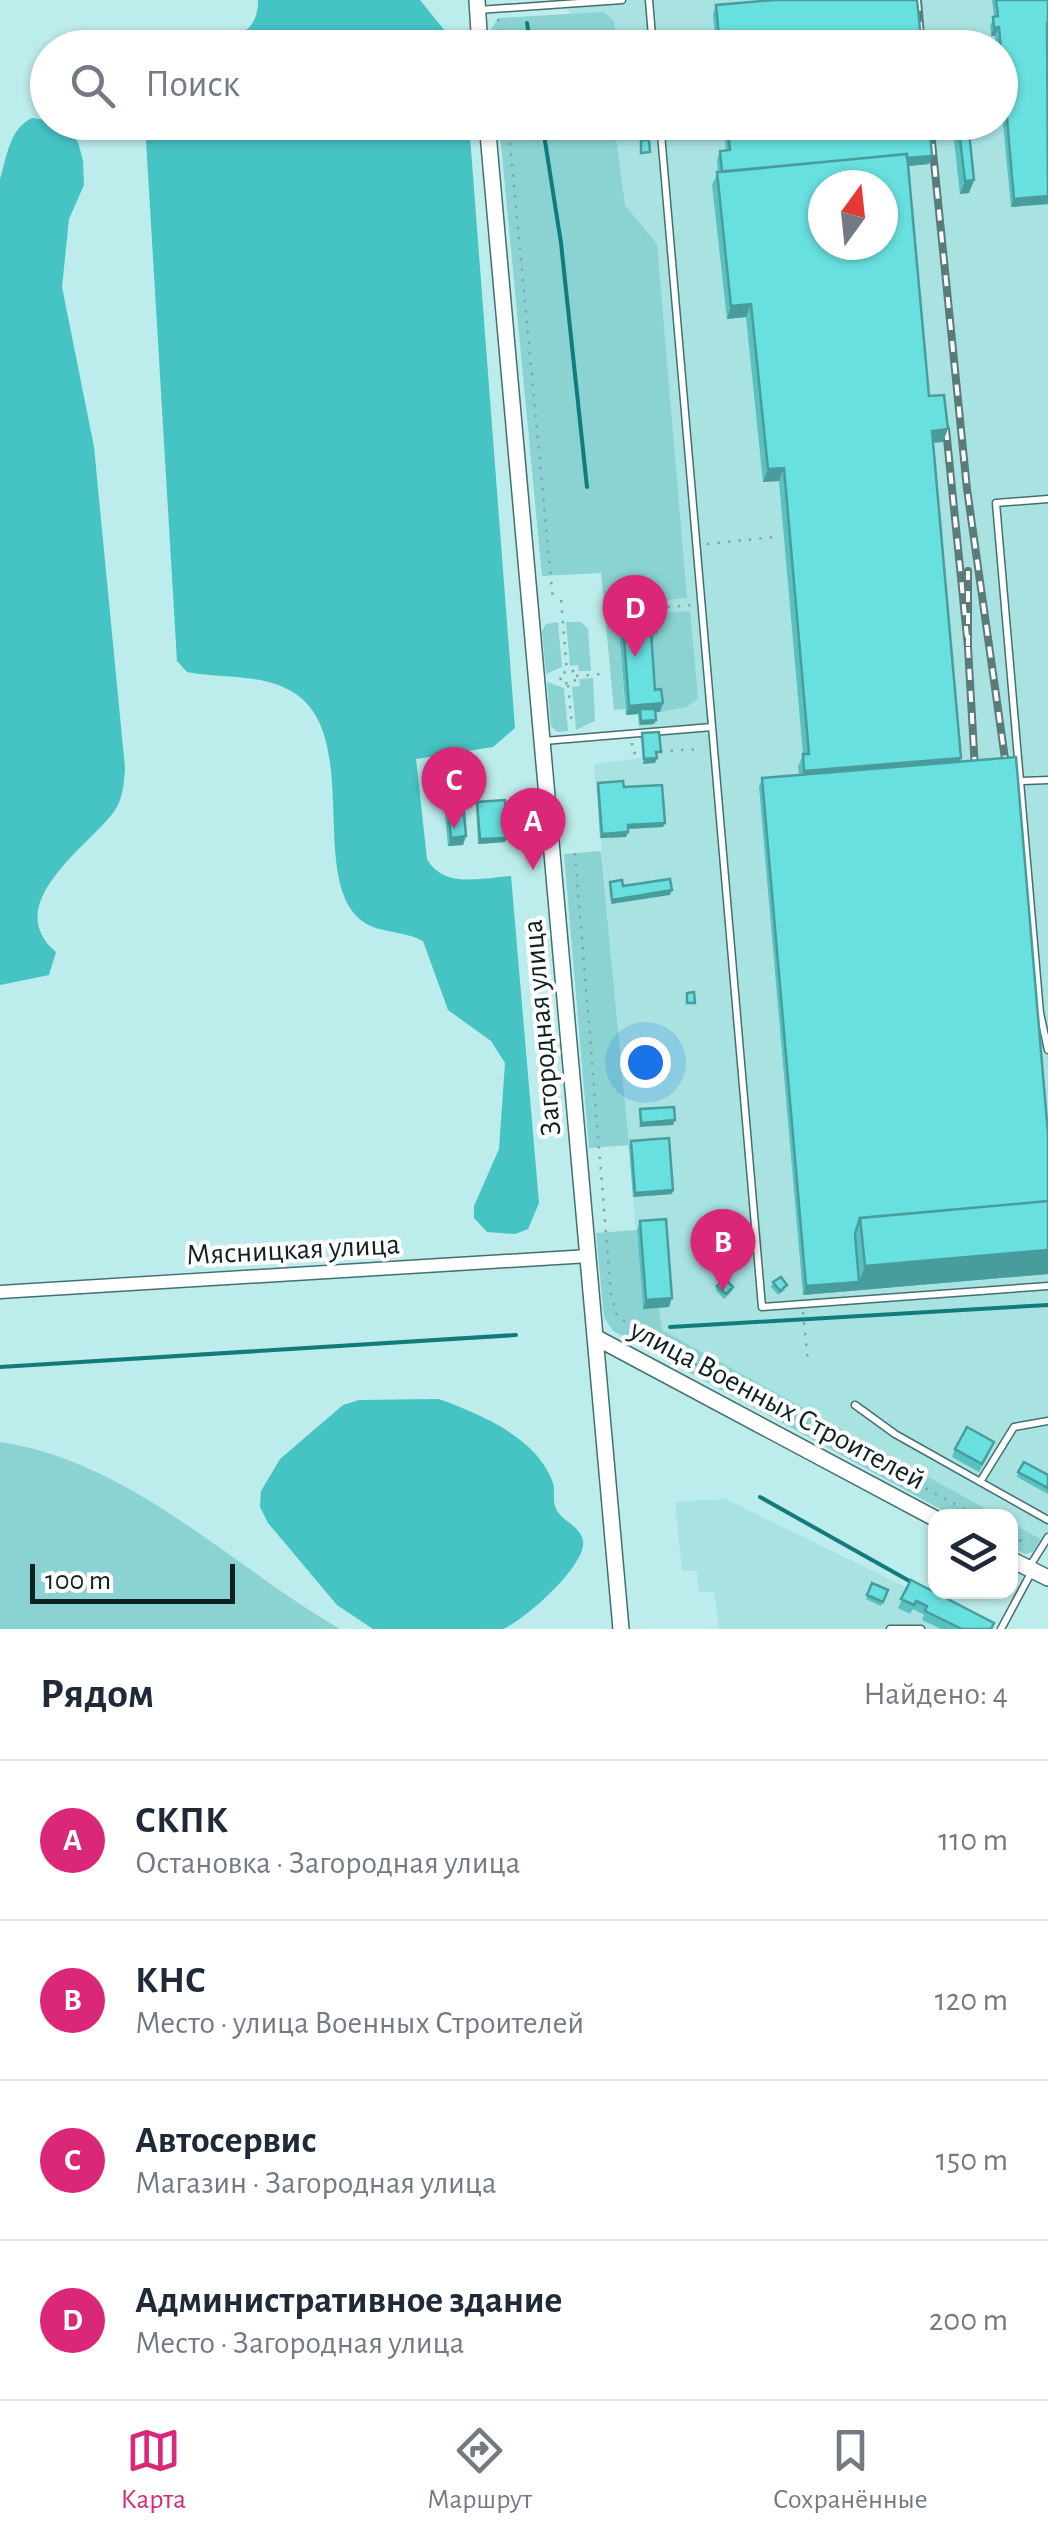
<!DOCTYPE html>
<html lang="ru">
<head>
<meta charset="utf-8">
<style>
  body { margin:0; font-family:"Alegreya Sans",sans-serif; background:#f2f2f3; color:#1f2937 }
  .controls { position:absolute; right:30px; bottom:30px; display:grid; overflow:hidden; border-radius:20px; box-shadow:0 2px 8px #0004 }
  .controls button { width:90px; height:90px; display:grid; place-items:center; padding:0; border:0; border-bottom:2px solid #e0e1e3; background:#fff; color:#1f2937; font:50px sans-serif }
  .compass { position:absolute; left:808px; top:170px; width:90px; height:90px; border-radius:50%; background:#fff; box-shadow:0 2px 8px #0004; rotate:15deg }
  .scale { position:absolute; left:30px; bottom:25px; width:205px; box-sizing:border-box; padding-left:10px; border:5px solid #0f2222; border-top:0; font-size:28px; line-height:35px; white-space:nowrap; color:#0f2222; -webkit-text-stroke:8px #fff; paint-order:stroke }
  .you { position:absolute; left:645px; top:1062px; width:35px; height:35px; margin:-25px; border:8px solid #fff; border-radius:50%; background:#1a73e8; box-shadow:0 0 0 15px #1a73e833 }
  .badge { display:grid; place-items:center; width:65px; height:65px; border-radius:50%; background:#db2777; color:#fff; font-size:32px; font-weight:700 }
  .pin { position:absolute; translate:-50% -82px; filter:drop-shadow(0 2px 5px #0008) }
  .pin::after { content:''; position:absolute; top:52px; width:35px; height:30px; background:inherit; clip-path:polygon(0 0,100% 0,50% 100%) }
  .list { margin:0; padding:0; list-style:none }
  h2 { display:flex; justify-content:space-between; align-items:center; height:130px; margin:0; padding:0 40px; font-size:42px }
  h2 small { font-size:32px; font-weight:400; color:#747a83 }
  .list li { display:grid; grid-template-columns:65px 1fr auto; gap:30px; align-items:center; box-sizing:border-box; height:160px; padding:0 40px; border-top:2px solid #e0e1e3 }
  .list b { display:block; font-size:38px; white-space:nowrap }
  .list p { margin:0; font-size:32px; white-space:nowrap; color:#747a83 }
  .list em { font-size:32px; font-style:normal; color:#747a83 }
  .icon { flex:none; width:55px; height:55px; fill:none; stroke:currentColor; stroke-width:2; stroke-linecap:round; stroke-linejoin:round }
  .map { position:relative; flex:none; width:1048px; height:1629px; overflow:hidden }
  .search { position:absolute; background:#fff; box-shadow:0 2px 8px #0004; left:30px; right:30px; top:30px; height:110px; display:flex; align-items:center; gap:25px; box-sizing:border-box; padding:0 35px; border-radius:55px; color:#747a83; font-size:38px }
  .sheet { height:770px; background:#fff }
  nav { display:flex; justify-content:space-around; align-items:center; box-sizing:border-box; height:140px; border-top:2px solid #e0e1e3; background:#fff; font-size:28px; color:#747a83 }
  nav a { display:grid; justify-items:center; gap:5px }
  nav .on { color:#db2777 }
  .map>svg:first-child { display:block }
  .built { fill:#a8e3e2; fill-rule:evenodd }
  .green { fill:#8bd3d2 }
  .forest { fill:#46c3c3 }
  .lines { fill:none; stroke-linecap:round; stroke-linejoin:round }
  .stream { stroke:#117c7c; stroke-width:4 }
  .service-casing { stroke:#43706f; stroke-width:9 }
  .minor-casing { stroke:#43706f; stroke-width:15 }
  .tertiary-casing { stroke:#43706f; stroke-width:18 }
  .path { stroke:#80a6a5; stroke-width:2.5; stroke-dasharray:2.5 8; stroke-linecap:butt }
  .service { stroke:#fff; stroke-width:6 }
  .minor { stroke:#fff; stroke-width:12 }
  .tertiary { stroke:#fff; stroke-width:15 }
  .rail-casing { stroke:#5b7b7a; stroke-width:8 }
  .rail { stroke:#fff; stroke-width:4; stroke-dasharray:11; stroke-linecap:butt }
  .wall { fill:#59c1c0 }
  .shaded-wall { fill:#489d9c }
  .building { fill:#67e0df; stroke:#489d9c; stroke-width:2.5; fill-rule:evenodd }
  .labels { text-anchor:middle; stroke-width:8; stroke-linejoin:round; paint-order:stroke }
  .street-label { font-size:30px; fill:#0f2222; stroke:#fff }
</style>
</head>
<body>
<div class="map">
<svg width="1048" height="1629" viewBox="0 0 1048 1629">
  <rect width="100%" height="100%" fill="#bceceb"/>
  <path class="built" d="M568,0h480v1543l-37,-20 -1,-7h-11l-338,-186 -2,-22 -16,1 -49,-545 48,-6 -4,-44 -12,1 -48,-592 422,-1v-74l-428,-1zM823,185h60v60h-60z
    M726,1499l181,89 80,41h-268l-5,-37h-15l-2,-21h-15l-7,-69z"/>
  <path class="green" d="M604,12l10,9 3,26h-125l-1,-17 7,-12z
    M499,123h115l11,82 32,39 30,354 -70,7 2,11 71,-5 8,87 -11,9 -27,5 -2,-13h-6l-4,-58 5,-1 -1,-12 -33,3 6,78 -11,1 -13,-137 -59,3z
    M558,622l4,45 -16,7 -4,-43 4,-7z
    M566,622h15l7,7 3,42h-12l-1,-6 -8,1z
    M593,678l2,43 -19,9 -4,-43 8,-1 -1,-7z
    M547,682l17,6 4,43 -11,1 -6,-6z
    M601,851l28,294 -40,3 -25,-294z
    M637,1230l6,78h16l3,22 337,186h-46l-340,-185 -9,-14 -8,-84z
    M0,1442c132,20 228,122 340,187h-340z
    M1010,1523l31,16 -8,13 -8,2 -14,-7z"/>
  <path class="forest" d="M258,0h162l38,47h-262c29,-6 63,-9 62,-47z
    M32,118l15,2 18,10 13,12 5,19 1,24 -15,34 -7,68 32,160 31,321c-1,16 -2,32 -12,45 -26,34 -113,92 -57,139l-7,23 -49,10v-806c7,-22 9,-50 32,-61z
    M145,123h324l46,605 -22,19 -77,12 11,100c17,30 54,19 84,17l28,327 -11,26 -13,5 -28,-2 -13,-14v-12l25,-57 6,-86 -14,-22 -43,-31 -25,-69c-18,-10 -42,-8 -58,-18 -60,-39 0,-191 -74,-232 -32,-18 -69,-12 -104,-19l-10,-11z
    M439,1399c41,15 99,39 114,84 2,8 0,16 2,23 5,16 25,18 28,35 4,24 -59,80 -80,88h-130l-36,-24 -69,-82 -8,-16 1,-16 19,-32 63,-54 16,-5z"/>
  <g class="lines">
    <path class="stream" d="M527,23l4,25
      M542,122l19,121 26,244
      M670,1327l378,-22
      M0,1367l516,-32
      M760,1497l153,86"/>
    <defs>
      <path id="service" d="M649,0l4,48
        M478,10l144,-10
        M660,122l102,1185 286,-21
        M1048,499l-52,4 44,510 8,37
        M544,741l168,-14
        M1022,781l26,-1
        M855,1405l40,29 153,86
        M980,1482l34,-55 34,-6
        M1030,1566l18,-29
        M890,1629h31
        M1001,1629l30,-56"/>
      <path id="minor" d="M0,1292l589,-36"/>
      <path id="tertiary" d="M477,0l3,48
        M487,122l134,1507
        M595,1337l341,182
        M1010,1559l38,19"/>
    </defs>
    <use href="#service" class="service-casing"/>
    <use href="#minor" class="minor-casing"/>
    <use href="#tertiary" class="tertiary-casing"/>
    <path class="path" d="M498,19l3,29
      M508,122l45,479
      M707,544l68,-7
      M561,600l6,72 -7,1 1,11 14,-2 -1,-11 -7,1
      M631,625l-1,-15 63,-5
      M576,676l25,-2
      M568,685l4,41
      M632,743l1,10h7
      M660,751l42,-2
      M575,853l36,442 6,21 34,24 326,176
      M803,1312l5,49
      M1010,1535l19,10"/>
    <use href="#service" class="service"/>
    <use href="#minor" class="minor"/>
    <use href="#tertiary" class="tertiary"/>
    <defs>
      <path id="rail" d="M918,0l4,48
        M930,122l37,367 39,277
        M946,429l22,218v-76
        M968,647l7,122"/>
    </defs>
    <use href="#rail" class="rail-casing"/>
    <use href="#rail" class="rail"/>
  </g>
  <path class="wall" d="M992,0h56v204l-37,3 -11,-115v-44h-4l-1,-12h-4l-1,-10 4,-9z
    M716,5l206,43h-206l-3,-34z
    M723,122h206v42l-21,2 21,230 14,46 -10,1 28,315 -1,4 88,372v140l-245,21 -44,-508 3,-9 37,-3 -1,-8 5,-13 -24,-273 -16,1 -17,-165 -19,2 -15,-134 6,-13 -1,-12 3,-9h6z
    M952,122h16l6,58 -5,13 -9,1z
    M623,622l33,10 -3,8 -1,1 3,49 5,22h-5l-1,12 -15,1 -1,-11 -12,1 -7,-84z
    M598,783l26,4 39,40 -35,2 -2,8 -26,1 -3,-51z
    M477,802l28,40 -27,2 -2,-38z
    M448,804l18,32 -3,9 -15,1 -3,-33z
    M631,1141l42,49 -1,4 -39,3 -4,-52z
    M640,1221l29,86 -26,2 -6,-79z
    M773,1282l12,8 -7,5 -7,-8z
    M717,1286l16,1 -2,5 -7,7 -8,-9z
    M994,1442l-15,30 -27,-15 3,-8z
    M1018,1472l30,3v19l-31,-17z
    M911,1580l81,49h-51l-19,-9 2,-5 -11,-6 -3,5 -12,-6z
    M872,1583l16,7 -7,16 -15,-7z"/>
  <path class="shaded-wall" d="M999,27l-4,9h-4l3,-8z
    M932,156l-3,8 -209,21 3,-9z
    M974,180l-5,13 -9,1 5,-13z
    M1048,196v8l-37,3 3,-8z
    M751,304l-5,13 -19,2 4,-13z
    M948,429l-5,13 -16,1 5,-12z
    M784,468l-5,13 -16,1 5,-13z
    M663,703l-3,9 -20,2v-5l-2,5 -12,1 3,-9z
    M656,720l-2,4 -15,1 2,-4z
    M657,758l-2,5 -12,1 1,-5z
    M961,758l-5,13 -157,13 5,-13z
    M665,823l-2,4 -37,2 2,-4z
    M628,832l-2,5 -26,1 2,-4z
    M466,836l-3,9 -15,1 3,-8z
    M507,838l-2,4 -27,2 2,-5z
    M672,890l-2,5 -59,9 1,-4z
    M675,1120l-2,5 -34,2 2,-4z
    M673,1190l-1,4 -39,3 2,-4z
    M1048,1250v24l-245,21 3,-9 53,-4 6,-16z
    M672,1298l-3,9 -26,2 3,-9z"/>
  <path class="building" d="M774,0h143l5,48h-202l-4,-43z
    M996,0h52v23h-1l1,173 -34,3 -15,-172 -5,1 -1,-11 5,-1z
    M727,122h202l3,34 -25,2v-4l-185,18 -2,-21 10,-1z
    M958,122h10l6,58 -9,1z
    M641,140h8l1,12 -9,1z
    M907,154l22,242 15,-1 4,34 -16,2 29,327 -157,13 -1,-17h6l-25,-286 -16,1 -17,-165 -20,2 -14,-134zM823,185h60v60h-60z
    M655,620l1,12h-5l4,58 6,-1 2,14 -34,3 -6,-84z
    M640,709h15l1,11 -15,1z
    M659,732l2,20h-5l1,6 -13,1 -2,-26z
    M1016,757l32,377v67l-188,17 -5,16 4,48 -53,4 -44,-508z
    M623,781l1,6 38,-2 3,38 -37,2v7l-26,2 -4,-51z
    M505,800l2,38 -27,1 -3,-37z
    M463,803l3,33 -15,2 -3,-34z
    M670,879l2,11 -60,10 -2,-18 12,-2 1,6z
    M694,992l1,11h-8v-10z
    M674,1107l1,13 -34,3 -1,-14z
    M669,1138l4,52 -38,3 -4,-52z
    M1048,1201v49l-183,16 -5,-48z
    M666,1219l6,79 -26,2 -6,-79z
    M781,1277l6,8 -7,6 -7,-9z
    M725,1279l8,8 -7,7 -9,-8z
    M967,1427l27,15 -12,22 -27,-15z
    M1024,1462l24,13v13l-30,-16z
    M911,1580l83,43 -3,6h-29l-37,-18 2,-5 -11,-5 -2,4 -13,-6z
    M872,1583l16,7 -5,12 -16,-7z"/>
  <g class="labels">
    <g class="street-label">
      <text transform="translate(541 1028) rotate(-95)" y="10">Загородная улица</text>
      <text transform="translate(293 1249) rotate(-3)" y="10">Мясницкая улица</text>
      <text transform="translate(778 1404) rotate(28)" y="10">улица Военных Строителей</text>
    </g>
  </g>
</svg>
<div class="controls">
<button><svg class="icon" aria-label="layers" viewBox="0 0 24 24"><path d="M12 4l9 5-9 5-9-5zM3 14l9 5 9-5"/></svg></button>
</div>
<svg class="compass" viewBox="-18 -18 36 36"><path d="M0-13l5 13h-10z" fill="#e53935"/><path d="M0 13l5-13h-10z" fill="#747a83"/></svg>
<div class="scale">100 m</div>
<div class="you"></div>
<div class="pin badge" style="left:533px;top:870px">A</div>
<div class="pin badge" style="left:723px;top:1291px">B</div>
<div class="pin badge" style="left:454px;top:829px">C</div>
<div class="pin badge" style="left:635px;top:657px">D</div>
<div class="search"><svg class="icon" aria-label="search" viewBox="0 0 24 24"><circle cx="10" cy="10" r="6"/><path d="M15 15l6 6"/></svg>Поиск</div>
</div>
<section class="sheet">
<h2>Рядом<small>Найдено: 4</small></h2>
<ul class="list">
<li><span class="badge">A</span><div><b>СКПК</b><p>Остановка · Загородная улица</p></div><em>110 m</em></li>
<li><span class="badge">B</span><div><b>КНС</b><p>Место · улица Военных Строителей</p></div><em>120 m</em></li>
<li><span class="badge">C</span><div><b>Автосервис</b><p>Магазин · Загородная улица</p></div><em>150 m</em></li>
<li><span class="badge">D</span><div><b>Административное здание</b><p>Место · Загородная улица</p></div><em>200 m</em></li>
</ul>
</section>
<nav>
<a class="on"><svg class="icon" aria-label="map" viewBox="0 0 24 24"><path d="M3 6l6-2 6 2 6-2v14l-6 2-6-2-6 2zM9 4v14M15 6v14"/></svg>Карта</a>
<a><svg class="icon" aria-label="directions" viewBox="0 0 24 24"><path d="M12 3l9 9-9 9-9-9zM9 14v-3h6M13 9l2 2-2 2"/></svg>Маршрут</a>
<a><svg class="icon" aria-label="saved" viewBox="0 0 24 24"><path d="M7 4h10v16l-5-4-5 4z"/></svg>Сохранённые</a>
</nav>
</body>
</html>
